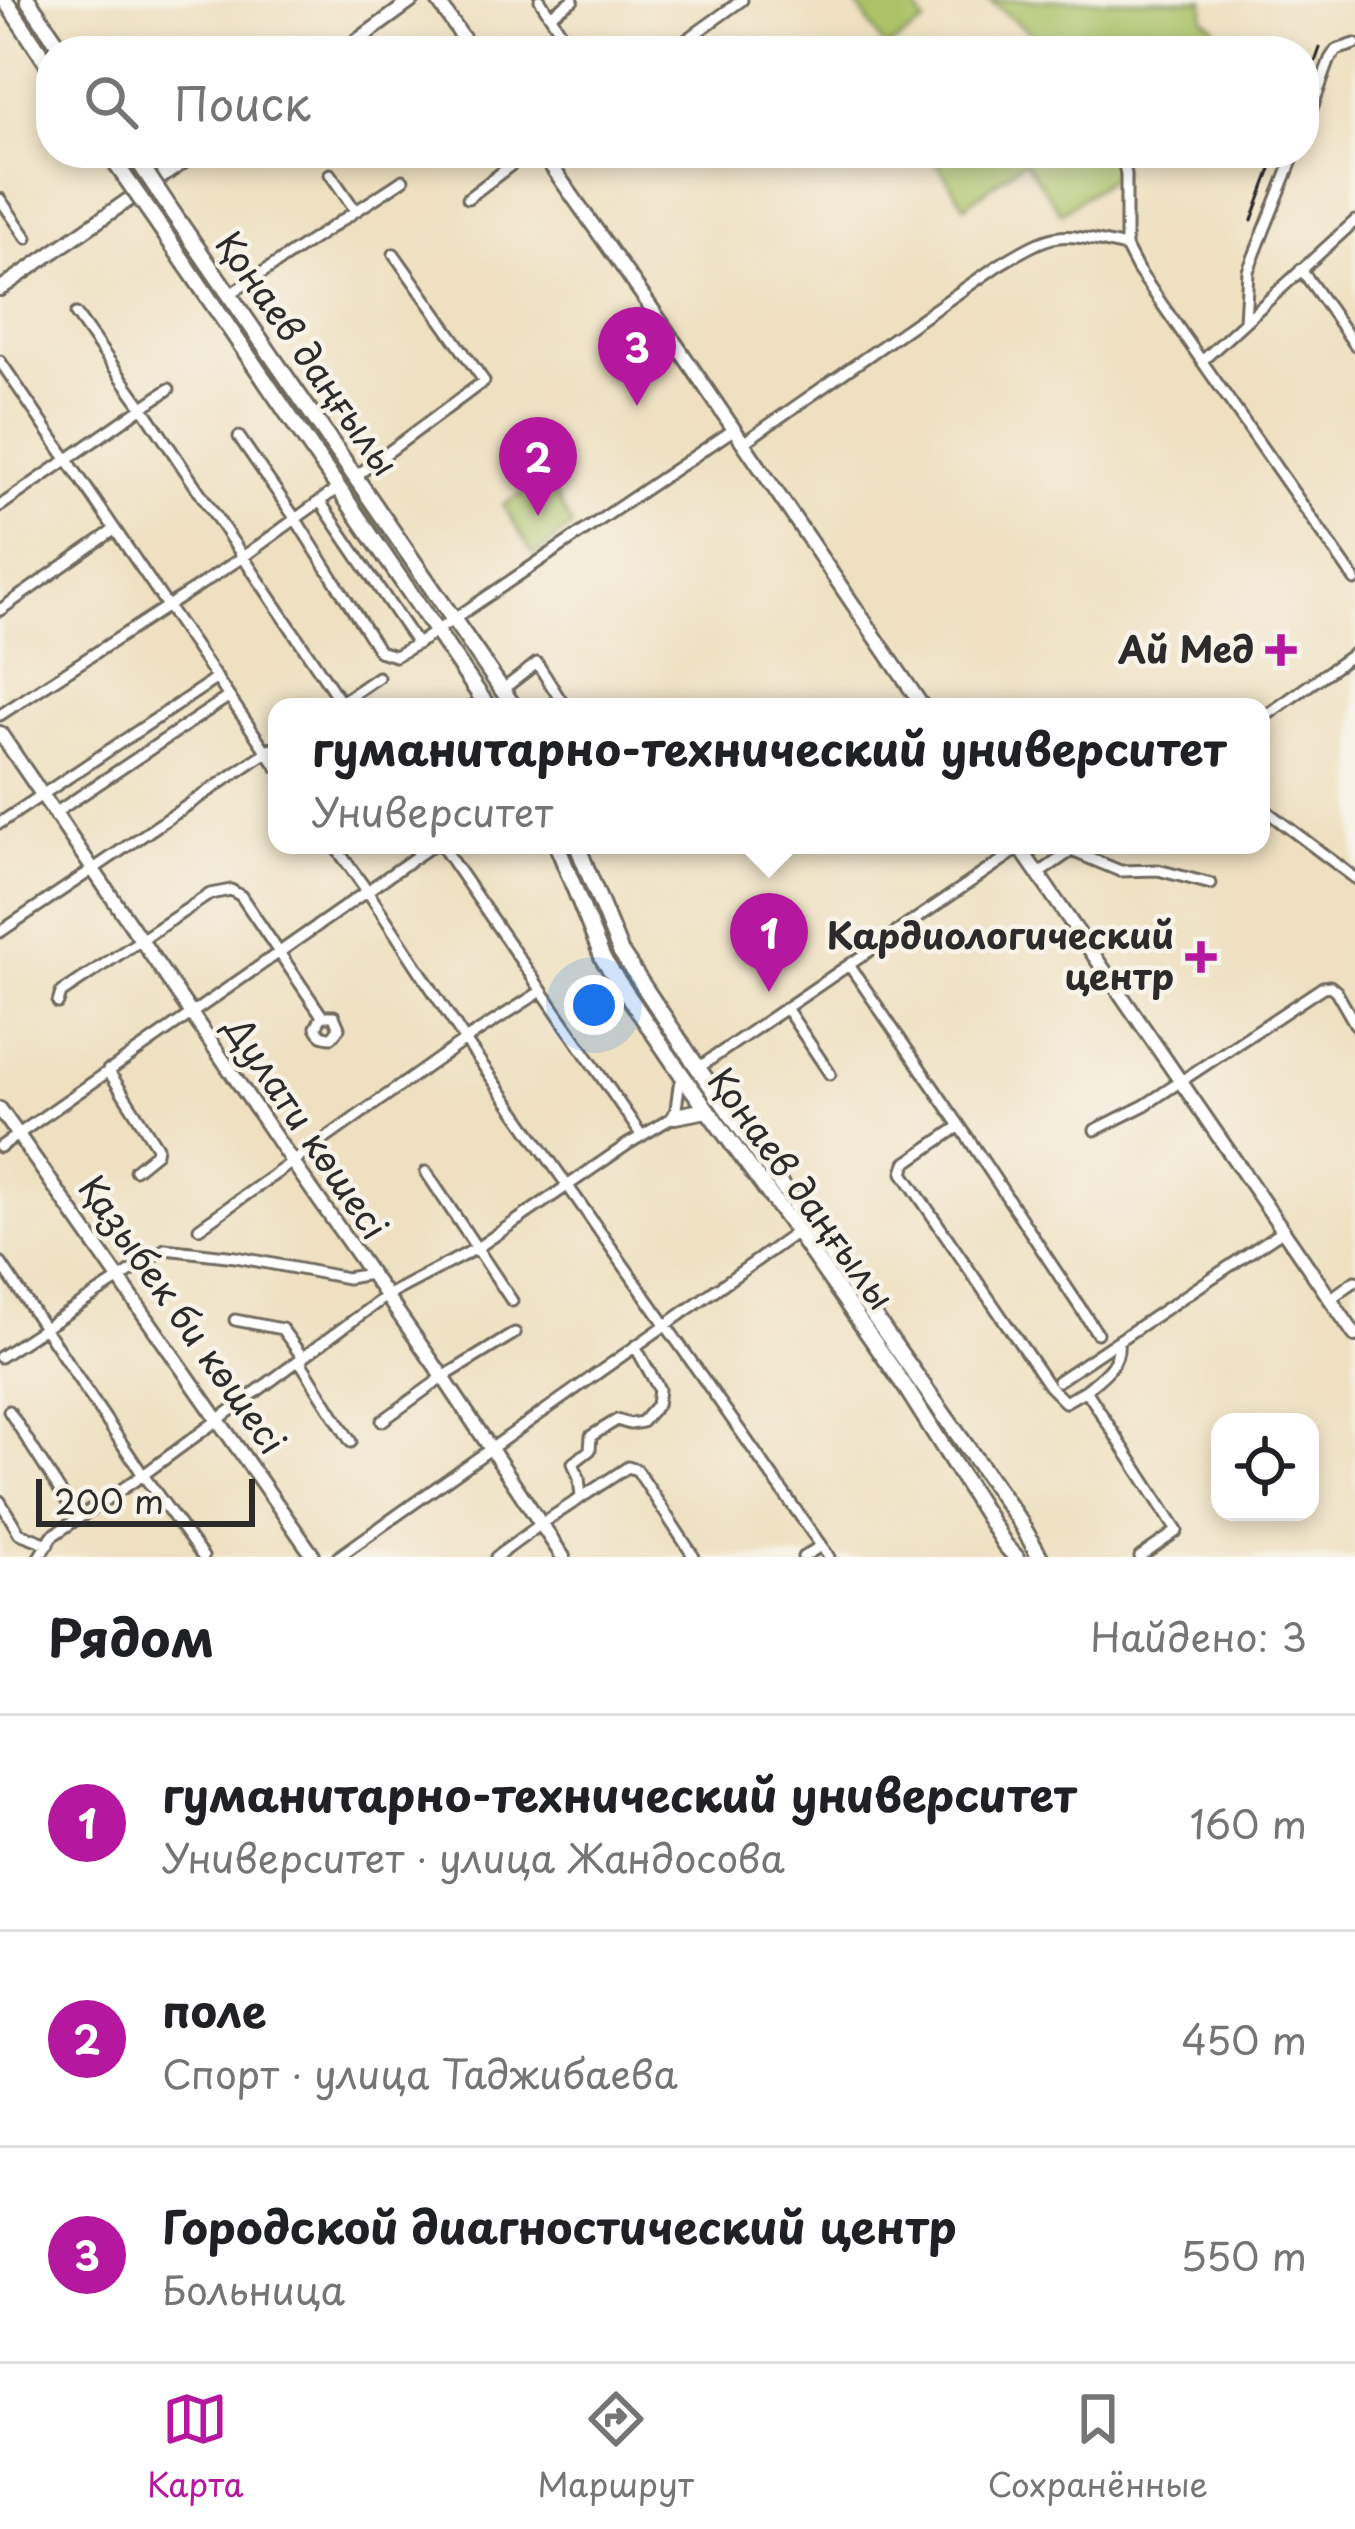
<!DOCTYPE html>
<html lang="ru">
<head>
<meta charset="utf-8">
<style>
  body { margin:0; font-family:"Playpen Sans",sans-serif; background:#f6f6f6; color:#202124 }
  .controls { position:absolute; right:36px; bottom:36px; display:grid; overflow:hidden; border-radius:24px; box-shadow:0 6px 18px #0003 }
  .controls button { width:108px; height:108px; display:grid; place-items:center; padding:0; border:0; border-bottom:3px solid #e0e0e0; background:#fff; color:#202124; font:60px sans-serif }
  .scale { position:absolute; left:36px; bottom:30px; width:219px; box-sizing:border-box; padding-left:12px; border:6px solid #2b2b2b; border-top:0; font-size:33px; line-height:42px; white-space:nowrap; color:#2b2b2b; -webkit-text-stroke:9px #f7f3e8; paint-order:stroke }
  .you { position:absolute; left:594px; top:1005px; width:42px; height:42px; margin:-30px; border:9px solid #fff; border-radius:50%; background:#1a73e8; box-shadow:0 0 0 18px #1a73e833 }
  .badge { display:grid; place-items:center; width:78px; height:78px; border-radius:50%; background:#b5179e; color:#fff; font-size:39px; font-weight:700 }
  .pin { position:absolute; translate:-50% -99px; filter:drop-shadow(0 3px 6px #0008) }
  .pin::after { content:''; position:absolute; top:63px; width:42px; height:36px; background:inherit; clip-path:polygon(0 0,100% 0,50% 100%) }
  .popup { position:absolute; left:268px; top:698px; width:1002px; height:156px; box-sizing:border-box; display:grid; place-content:center; border-radius:24px; background:#fff; filter:drop-shadow(0 3px 9px #0005); font-size:39px; white-space:nowrap; color:#757577 }
  .popup b { font-size:45px; color:#202124 }
  .popup::after { content:''; position:absolute; left:50%; top:100%; margin-left:-24px; border:24px solid transparent; border-top-color:#fff }
  .list { margin:0; padding:0; list-style:none }
  h2 { display:flex; justify-content:space-between; align-items:center; height:156px; margin:0; padding:0 48px; font-size:51px }
  h2 small { font-size:39px; font-weight:400; color:#757577 }
  .list li { display:grid; grid-template-columns:78px 1fr auto; gap:36px; align-items:center; box-sizing:border-box; height:216px; padding:0 48px; border-top:3px solid #e0e0e0 }
  .list b { display:block; font-size:45px; white-space:nowrap }
  .list p { margin:0; font-size:39px; white-space:nowrap; color:#757577 }
  .list em { font-size:39px; font-style:normal; color:#757577 }
  .icon { flex:none; width:66px; height:66px; fill:none; stroke:currentColor; stroke-width:2; stroke-linecap:round; stroke-linejoin:round }
  .map { position:relative; flex:none; width:1355px; height:1557px; overflow:hidden }
  .search { position:absolute; background:#fff; box-shadow:0 6px 18px #0003; left:36px; right:36px; top:36px; height:132px; display:flex; align-items:center; gap:30px; box-sizing:border-box; padding:0 42px; border-radius:48px; color:#757577; font-size:45px }
  .sheet { height:804px; background:#fff }
  nav { display:flex; justify-content:space-around; align-items:center; box-sizing:border-box; height:168px; border-top:3px solid #e0e0e0; background:#fff; font-size:33px; color:#757577 }
  nav a { display:grid; justify-items:center; gap:6px }
  nav .on { color:#b5179e }
  .map>svg:first-child { display:block }
  .green { fill:#abc267; stroke:#6b7649; stroke-width:3 }
  .lines { fill:none; stroke-linecap:round; stroke-linejoin:round }
  .minor-casing { stroke:#6f6a5f; stroke-width:15 }
  .secondary-casing { stroke:#6f6a5f; stroke-width:18 }
  .primary-casing { stroke:#6f6a5f; stroke-width:20 }
  .minor { stroke:#fff; stroke-width:9 }
  .secondary { stroke:#fff; stroke-width:12 }
  .primary { stroke:#fff; stroke-width:14 }
  .rail { stroke:#2b2b2b; stroke-width:3 }
  .primary-bridge-casing { stroke:#6f6a5f; stroke-width:20; stroke-linecap:butt }
  .primary-bridge { stroke:#fff; stroke-width:14 }
  .poi-dot { fill:#b5179e; stroke:#f7f3e8; stroke-width:4.5 }
  .labels { text-anchor:middle; stroke-width:9; stroke-linejoin:round; paint-order:stroke }
  .street-label { font-size:36px; fill:#2b2b2b; stroke:#f7f3e8 }
  .poi-label { font-size:36px; font-weight:bold; fill:#2b2b2b; stroke:#f7f3e8; text-anchor:end }
</style>
</head>
<body>
<div class="map">
<svg width="1355" height="1557" viewBox="0 0 1355 1557">
  <rect width="100%" height="100%" fill="#f7f3e8"/>
  <filter id="ink" filterUnits="userSpaceOnUse"><feTurbulence type="fractalNoise" baseFrequency=".00833" numOctaves="2"/><feDisplacementMap in="SourceGraphic" scale="24" xChannelSelector="R" yChannelSelector="G"/><feConvolveMatrix kernelMatrix="1 2 1 2 8 2 1 2 1" color-interpolation-filters="sRGB"/></filter>
  <filter id="wash" filterUnits="userSpaceOnUse"><feTurbulence type="fractalNoise" baseFrequency=".004" numOctaves="4" result="noise"/><feDisplacementMap in="SourceGraphic" scale="48" xChannelSelector="R" yChannelSelector="G"/><feGaussianBlur stdDeviation="2.7" result="paint"/><feColorMatrix in="noise" values="0 0 0 0 0 0 0 0 0 0 0 0 0 0 0 0 0 1.4 0 .05"/><feComposite in="paint" operator="in"/></filter>
  <g filter="url(#wash)">
    <rect width="100%" height="100%" fill="#eee0c0"/>
    <path class="green" d="M854,0h56l15,23 -39,26z
      M989,0h215v18l11,9 -19,24h-143z
      M930,153h189l3,17 -61,43 -37,-52 -59,45z
      M169,217l271,397 -6,4 -270,-397z
      M546,478l26,48 -38,30 -31,-51z"/>
  </g>
  <g filter="url(#ink)">
    <g class="lines">
      <defs>
        <path id="minor" d="M540,0l33,51
          M551,15l22,-15
          M671,51l71,-51
          M1304,130l26,-71 6,-9 19,-6
          M1122,153l4,22v72l12,23 217,310
          M330,174l26,37
          M468,198l59,-45
          M0,199l27,39
          M1301,269l54,76
          M230,294l173,-114
          M76,314l67,94 201,299
          M1245,321l3,-50 47,-118
          M1203,360l152,-139
          M0,361l277,406
          M239,437l56,81 84,133 16,5 22,-12
          M743,443l254,-177c61,-37 61,-34 129,-19
          M356,476l128,-95 -90,-127
          M321,503l96,141 316,-214
          M0,506l169,-117
          M0,610l114,-80
          M502,690l35,-27 28,44
          M334,707l44,-30
          M0,715l243,-158 95,-69
          M1261,719l94,-66
          M1261,807l94,71
          M55,813l173,-116
          M0,823l217,-145
          M334,845l34,47 97,148 364,517
          M441,845l201,291
          M1072,851l48,20 38,-1 53,14
          M1038,874l42,-29
          M0,932l277,-187
          M849,965l111,161 -54,37 -3,10 146,213 16,16 21,-12
          M58,1003l3,-10 149,-99 21,-4 10,6 81,120h12l5,12 -7,9c-9,0 -12,-2 -16,-10l6,-11
          M786,1008l44,66
          M698,1068l322,-220
          M108,1070l49,77 -1,6 -21,17
          M960,1126l137,207
          M1095,1130l50,-25 178,-118 7,-1 6,5 19,33
          M0,1147l433,-302
          M426,1172l86,129
          M199,1228l266,-188 75,-48
          M0,1262l143,213 60,82
          M1330,1299l25,-18
          M235,1320l47,9 21,29
          M1118,1341c3,24 -16,35 -32,49l91,141 -37,26
          M0,1357l165,-108 71,8 111,21 23,-4
          M299,1360l52,82
          M1058,1381l224,-150
          M9,1411l69,108
          M382,1421l61,-44 72,-44
          M581,1497l-2,-19 -6,-15 17,-13 1,-14 26,-16 13,4 12,-2 15,-17 2,-16 -24,-43
          M0,1501l19,32 29,11
          M39,1557l13,-21 91,-61 243,-179 91,-48 151,-104 47,-28 4,-30 5,-8
          M338,1557l459,-325
          M496,1557l45,-33 87,-57 9,3 57,87
          M803,1557l18,-11"/>
        <path id="secondary" d="M437,0l35,51
          M343,51l70,-51
          M542,153l108,153 273,401
          M0,289l196,-136
          M0,733l291,427 152,217 120,180
          M1018,845l337,490
          M0,1109l314,448"/>
        <path id="primary" d="M5,0l46,69
          M28,0l35,51
          M173,213l341,494
          M158,224l330,483
          M557,845l46,114 81,119 113,154 109,156 99,157 11,12
          M577,845l43,106 78,117 322,454 20,35
          M675,1116l32,-6"/>
      </defs>
      <use href="#minor" class="minor-casing"/>
      <use href="#secondary" class="secondary-casing"/>
      <use href="#primary" class="primary-casing"/>
      <use href="#minor" class="minor"/>
      <use href="#secondary" class="secondary"/>
      <use href="#primary" class="primary"/>
      <path class="rail" d="M1304,93l16,-45
        M1252,220l25,-67"/>
      <defs>
        <path id="primary-bridge" d="M133,153l40,60
          M116,164l42,60"/>
      </defs>
      <use href="#primary-bridge" class="primary-bridge-casing"/>
      <use href="#primary-bridge" class="primary-bridge"/>
    </g>
  </g>
  <g class="poi-dot">
    <path d="M1275 632h12v12h12v12h-12v12h-12v-12h-12v-12h12z"/>
    <path d="M1195 939h12v12h12v12h-12v12h-12v-12h-12v-12h12z"/>
  </g>
  <g class="labels">
    <g class="street-label">
      <text transform="translate(307 354) rotate(55)" y="13">Қонаев даңғылы</text>
      <text transform="translate(306 1128) rotate(56)" y="13">Дулати көшесі</text>
      <text transform="translate(801 1189) rotate(54)" y="13">Қонаев даңғылы</text>
      <text transform="translate(182 1315) rotate(55)" y="13">Қазыбек би көшесі</text>
    </g>
    <g class="poi-label">
      <text x="1254" y="663">Ай Мед</text>
      <text x="1174" y="949">Кардиологический<tspan x="1174" dy="41">центр</tspan></text>
    </g>
  </g>
</svg>
<div class="controls">
<button><svg class="icon" aria-label="locate" viewBox="0 0 24 24"><circle cx="12" cy="12" r="6"/><path d="M12 2v4M12 18v4M2 12h4M18 12h4"/></svg></button>
</div>
<div class="scale">200 m</div>
<div class="you"></div>
<div class="pin badge" style="left:769px;top:992px">1</div>
<div class="popup"><b>гуманитарно-технический университет</b>Университет</div>
<div class="pin badge" style="left:538px;top:516px">2</div>
<div class="pin badge" style="left:637px;top:406px">3</div>
<div class="search"><svg class="icon" aria-label="search" viewBox="0 0 24 24"><circle cx="10" cy="10" r="6"/><path d="M15 15l6 6"/></svg>Поиск</div>
</div>
<section class="sheet">
<h2>Рядом<small>Найдено: 3</small></h2>
<ul class="list">
<li><span class="badge">1</span><div><b>гуманитарно-технический университет</b><p>Университет · улица Жандосова</p></div><em>160 m</em></li>
<li><span class="badge">2</span><div><b>поле</b><p>Спорт · улица Таджибаева</p></div><em>450 m</em></li>
<li><span class="badge">3</span><div><b>Городской диагностический центр</b><p>Больница</p></div><em>550 m</em></li>
</ul>
</section>
<nav>
<a class="on"><svg class="icon" aria-label="map" viewBox="0 0 24 24"><path d="M3 6l6-2 6 2 6-2v14l-6 2-6-2-6 2zM9 4v14M15 6v14"/></svg>Карта</a>
<a><svg class="icon" aria-label="directions" viewBox="0 0 24 24"><path d="M12 3l9 9-9 9-9-9zM9 14v-3h6M13 9l2 2-2 2"/></svg>Маршрут</a>
<a><svg class="icon" aria-label="saved" viewBox="0 0 24 24"><path d="M7 4h10v16l-5-4-5 4z"/></svg>Сохранённые</a>
</nav>
</body>
</html>
